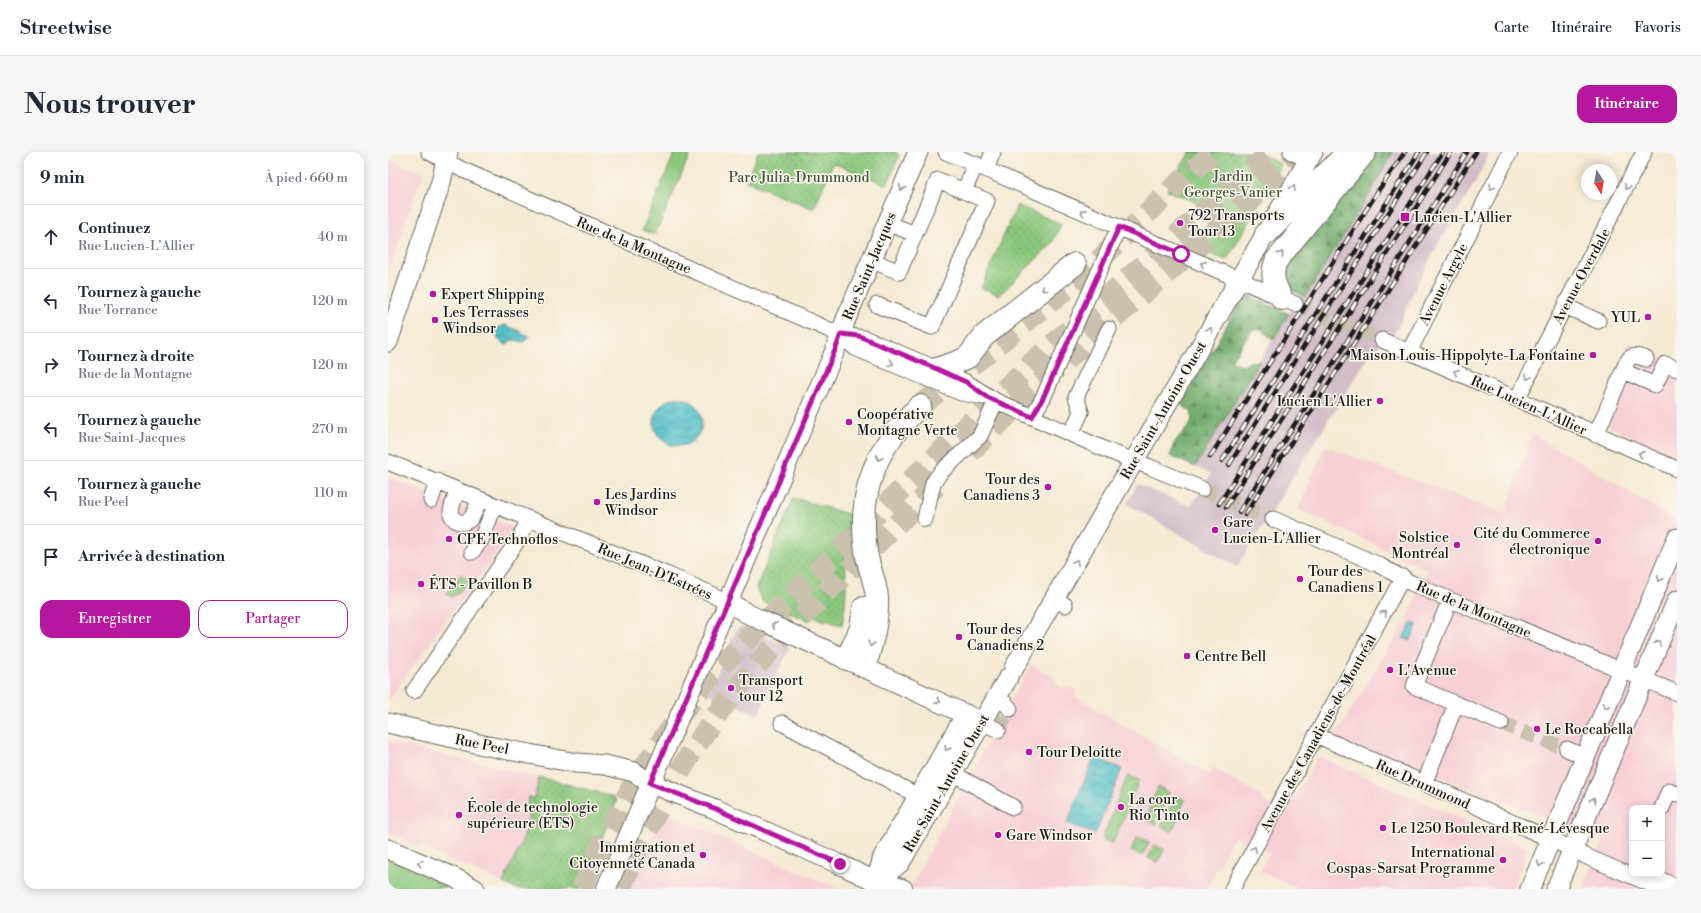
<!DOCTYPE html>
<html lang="fr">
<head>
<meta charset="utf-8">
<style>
  body { margin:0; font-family:"Libre Bodoni",serif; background:#f6f6f7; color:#1f2937 }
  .controls { position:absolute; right:12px; bottom:12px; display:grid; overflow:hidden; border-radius:8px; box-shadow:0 2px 10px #0003 }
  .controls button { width:36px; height:36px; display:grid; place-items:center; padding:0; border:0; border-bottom:1px solid #e0e1e3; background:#fff; color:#1f2937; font:20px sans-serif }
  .compass { position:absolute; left:1193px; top:12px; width:36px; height:36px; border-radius:50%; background:#fff; box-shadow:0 2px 10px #0003; rotate:169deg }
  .stop { position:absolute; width:12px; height:12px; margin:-9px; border:3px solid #b5179e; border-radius:50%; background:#fff }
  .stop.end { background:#b5179e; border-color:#fff; box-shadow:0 1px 4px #0008 }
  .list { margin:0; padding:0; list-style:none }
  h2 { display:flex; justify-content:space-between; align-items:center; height:52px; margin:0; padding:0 16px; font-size:17px }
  h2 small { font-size:13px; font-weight:400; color:#747a83 }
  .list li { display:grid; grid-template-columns:26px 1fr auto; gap:12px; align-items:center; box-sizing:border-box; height:64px; padding:0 16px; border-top:1px solid #e0e1e3 }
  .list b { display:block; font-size:15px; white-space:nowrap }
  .list p { margin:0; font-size:13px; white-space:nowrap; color:#747a83 }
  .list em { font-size:13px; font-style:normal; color:#747a83 }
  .actions { display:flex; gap:8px; padding:12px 16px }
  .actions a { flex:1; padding:9px 0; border:1px solid #b5179e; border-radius:12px; text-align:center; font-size:14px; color:#b5179e }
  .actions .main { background:#b5179e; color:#fff }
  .icon { flex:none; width:22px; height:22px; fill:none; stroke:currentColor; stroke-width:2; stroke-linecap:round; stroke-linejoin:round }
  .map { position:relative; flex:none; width:1289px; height:737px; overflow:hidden; border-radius:12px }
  header { display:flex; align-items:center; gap:24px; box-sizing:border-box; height:56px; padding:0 20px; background:#fff; border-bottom:1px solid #e0e1e3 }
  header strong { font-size:19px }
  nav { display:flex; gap:22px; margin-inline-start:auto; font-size:14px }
  .intro { display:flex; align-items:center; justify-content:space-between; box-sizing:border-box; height:96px; padding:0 24px }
  h1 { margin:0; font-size:28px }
  .button { padding:10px 18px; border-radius:12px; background:#b5179e; color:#fff; font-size:14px; font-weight:700 }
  main { display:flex; gap:24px; padding:0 24px }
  aside { flex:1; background:#fff; border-radius:12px; box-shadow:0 2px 10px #0003 }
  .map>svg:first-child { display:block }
  .built { fill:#f7cfd5; fill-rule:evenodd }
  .industrial { fill:#d2bdc8 }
  .grass { fill:#8bc77d; stroke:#54724c }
  .forest { fill:url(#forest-firs); stroke:#466444 }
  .park { fill:url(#park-dots); stroke:#54724c }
  .water { fill:url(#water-waves); stroke:#366d72 }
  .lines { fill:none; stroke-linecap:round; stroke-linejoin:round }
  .minor-tunnel { stroke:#cac1ae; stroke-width:15; stroke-dasharray:15 8; stroke-linecap:butt }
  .highway-tunnel { stroke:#cac1ae; stroke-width:22; stroke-dasharray:22 11; stroke-linecap:butt }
  .minor-casing { stroke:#68645c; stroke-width:17 }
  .major-casing { stroke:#68645c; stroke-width:21 }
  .highway-casing { stroke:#68645c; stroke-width:24 }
  .minor { stroke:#fff; stroke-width:15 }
  .major { stroke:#fff; stroke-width:19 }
  .highway { stroke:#fff; stroke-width:22 }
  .rail-casing { stroke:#1c1c1c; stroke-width:4.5 }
  .rail { stroke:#fbf7ec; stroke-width:3; stroke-dasharray:9; stroke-linecap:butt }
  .oneway { stroke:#999 }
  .route { stroke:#b5179e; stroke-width:5 }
  .poi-dot { fill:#b5179e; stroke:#fbf7ec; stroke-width:1.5 }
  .labels { text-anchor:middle; stroke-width:3; stroke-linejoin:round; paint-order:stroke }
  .park-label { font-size:14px; fill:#43583e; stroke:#fbf7ec }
  .poi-label { font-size:14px; fill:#1c1c1c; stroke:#fbf7ec; text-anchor:start }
  .street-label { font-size:14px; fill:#1c1c1c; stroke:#fbf7ec }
</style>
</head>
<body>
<header>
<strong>Streetwise</strong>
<nav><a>Carte</a><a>Itinéraire</a><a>Favoris</a></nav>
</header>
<div class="intro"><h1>Nous trouver</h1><a class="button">Itinéraire</a></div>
<main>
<aside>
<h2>9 min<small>À pied · 660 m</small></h2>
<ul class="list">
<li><svg class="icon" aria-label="ahead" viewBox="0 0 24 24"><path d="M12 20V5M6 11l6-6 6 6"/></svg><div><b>Continuez</b><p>Rue Lucien-L'Allier</p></div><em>40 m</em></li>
<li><svg class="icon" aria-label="left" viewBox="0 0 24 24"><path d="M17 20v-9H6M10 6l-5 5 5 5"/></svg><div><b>Tournez à gauche</b><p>Rue Torrance</p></div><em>120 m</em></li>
<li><svg class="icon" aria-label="right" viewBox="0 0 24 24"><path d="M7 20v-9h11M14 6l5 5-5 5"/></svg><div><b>Tournez à droite</b><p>Rue de la Montagne</p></div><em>120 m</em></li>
<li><svg class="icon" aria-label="left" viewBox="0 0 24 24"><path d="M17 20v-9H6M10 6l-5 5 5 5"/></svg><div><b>Tournez à gauche</b><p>Rue Saint-Jacques</p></div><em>270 m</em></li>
<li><svg class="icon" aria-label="left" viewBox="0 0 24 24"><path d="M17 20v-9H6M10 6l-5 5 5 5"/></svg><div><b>Tournez à gauche</b><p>Rue Peel</p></div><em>110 m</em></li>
<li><svg class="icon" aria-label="arrive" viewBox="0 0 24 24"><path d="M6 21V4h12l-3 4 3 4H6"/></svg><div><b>Arrivée à destination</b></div></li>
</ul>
<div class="actions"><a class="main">Enregistrer</a><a>Partager</a></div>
</aside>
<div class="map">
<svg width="1289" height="737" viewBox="0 0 1289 737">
  <defs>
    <pattern id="forest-firs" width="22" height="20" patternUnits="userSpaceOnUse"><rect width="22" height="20" fill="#70ac6c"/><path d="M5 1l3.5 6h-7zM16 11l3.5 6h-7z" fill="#5b8b58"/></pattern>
    <pattern id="park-dots" width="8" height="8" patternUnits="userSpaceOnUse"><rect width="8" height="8" fill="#8bc77d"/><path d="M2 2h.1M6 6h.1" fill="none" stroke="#77aa6b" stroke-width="1.8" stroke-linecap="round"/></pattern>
    <pattern id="water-waves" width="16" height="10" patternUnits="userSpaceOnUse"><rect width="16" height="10" fill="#50bec8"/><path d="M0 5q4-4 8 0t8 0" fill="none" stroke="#429aa2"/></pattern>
  </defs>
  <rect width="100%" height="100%" fill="#fbf7ec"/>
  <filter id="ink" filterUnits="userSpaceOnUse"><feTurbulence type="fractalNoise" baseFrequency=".025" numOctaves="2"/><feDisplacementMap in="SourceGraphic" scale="8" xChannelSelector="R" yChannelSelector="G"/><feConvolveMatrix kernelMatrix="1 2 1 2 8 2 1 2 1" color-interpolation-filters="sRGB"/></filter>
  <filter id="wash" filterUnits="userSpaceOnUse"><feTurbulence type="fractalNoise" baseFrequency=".012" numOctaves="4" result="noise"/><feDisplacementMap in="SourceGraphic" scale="16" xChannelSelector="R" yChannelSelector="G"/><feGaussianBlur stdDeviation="0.9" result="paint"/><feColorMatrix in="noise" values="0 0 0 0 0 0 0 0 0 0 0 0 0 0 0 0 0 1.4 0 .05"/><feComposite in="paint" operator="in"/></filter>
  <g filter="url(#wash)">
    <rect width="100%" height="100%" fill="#f5ead3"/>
    <path class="built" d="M0,7l35,14 -35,101z
      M1240,191l49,21v92l-82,-36z
      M1144,281l145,88v368h-95l22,-50 -270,-101 73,-119 21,-49 -130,-61 27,-63 180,68zM1244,656h30v66h-30z
      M0,325l126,51 -124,170 -2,-1z
      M643,513l22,12 6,10 5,1h8l5,3 -3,5 135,78 4,-6 46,27 5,7 22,12 32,-58 206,90 4,3 -16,40h-212l-40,-18 9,-18 -35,-16 -28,52h-296l61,-116z
      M0,590l151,35 -5,22 -5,-2 3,11 -9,31 -20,44 -115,-50z
      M280,662l171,75h1h-211l32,-74z"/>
    <path class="industrial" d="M1005,0h97l-14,29 -38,63 -23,44 -14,33 -7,13 -6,-3 -15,24 -3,-1 -133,213 -110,-63 10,-20 53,22 7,-9 14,-23 -16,-7 105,-172 4,2 31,-46z
      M352,475h4l46,21 -32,67 -49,-22 27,-63z"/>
    <path class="grass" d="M287,0h16l-36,83 -13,-5z
      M0,707l58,25 -1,3 -27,2h-30z"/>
    <path class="forest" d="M987,0h18l-30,53 -58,92 -22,-11 -5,-14z
      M857,144h5l39,18 -16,26 -12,-11 -10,2 -20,30 12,5 6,-4 11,-1 -65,106 -25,-11c2,-6 3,-13 8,-18 8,-11 16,-10 13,-27l-10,-6 60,-105z"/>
    <path class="park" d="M370,0h138l3,4 -12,29 -54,-22 -19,46 -68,-28z
      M802,0h66l25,12 -1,3 -50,88 -4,5 -29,-11 17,-39 -47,-20z
      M629,53l44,19 -9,20 -53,51 -18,-7z
      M406,346l57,17c0,10 -4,16 -5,24 -2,30 3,57 -4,86l-30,-8 -3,4 -47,-20 -6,-13z
      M73,422l6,5 1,3 -10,11 -6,4 -6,-3z
      M740,623l11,5 -26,63 -11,-4z
      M151,625l69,18 7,4 1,2 -3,10 -33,78h-63l-14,-6 20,-44 9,-31 -5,-2 2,-9 5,2z
      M770,635l11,5 -13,33 -11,-5z
      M787,644l10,4 -13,32 -11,-5z
      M749,685l12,5 -7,14 -11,-5z
      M766,693l10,4 -6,14 -10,-5z"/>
    <path class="water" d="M117,173l25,11 -6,6c-7,-1 -13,-5 -17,3 -6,-2 -9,-5 -11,-10l2,-7z
      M266 270a24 24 0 1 1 48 0a24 24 0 1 1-48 0Z
      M1024,470l5,3 -7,16 -7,-3z
      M706,605l28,12 -27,65 -28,-11z"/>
  </g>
  <g filter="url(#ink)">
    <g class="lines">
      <path class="minor-tunnel" d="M907,152l87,36
        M814,337l71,30
        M1113,571l66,26
        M610,578l12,-21"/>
      <path class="highway-tunnel" d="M532,254l163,-130 88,-86 43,-38
        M582,300l78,-77 171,-147 85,-76
        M194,737c34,-84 82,-160 142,-227l308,-299 240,-211
        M232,737c33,-78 76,-152 131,-217 59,-68 128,-129 192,-193"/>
      <defs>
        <path id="minor" d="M41,0l32,17 380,166 23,3 73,31 29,13 30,19 115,51 39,15 52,22
          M558,0l349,152
          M903,0l18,8
          M598,17l7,-17
          M576,39l12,-27
          M499,71l28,11
          M483,108l28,12 39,-92 49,21 -55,126 -55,-22
          M1177,154l33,15
          M453,183l14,13 106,45 22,4
          M994,188l295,129
          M1021,200l101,-200
          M1235,219c6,-15 8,-18 23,-12
          M1129,247l127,-247
          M644,265l11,-19 76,-171
          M683,282l10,-22 -5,-15 33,-68
          M1208,283l27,-64 32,14 10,-21 12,5
          M0,310l280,113 46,20 14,7
          M70,338c-2,7 -7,15 -7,22 0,9 12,14 19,7 5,-5 7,-14 9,-20
          M43,348l6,-19
          M537,367l8,-36 7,-10 40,-37 16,-35
          M885,367l104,45 34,19 39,17 227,93
          M84,400l9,-12 14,-35
          M666,447l11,6
          M1062,448l-36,86 87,37
          M26,539l106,-154 9,-18
          M608,546l10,6 4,5
          M594,570l16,8
          M394,571l136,73
          M928,583l256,114 13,7 77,33
          M1179,597l18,8
          M564,621l61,34
          M1036,632l32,-80
          M1274,656l7,-17 8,3
          M1266,725l23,10
          M844,737l171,-312"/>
        <path id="major" d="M0,190l53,-160 7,-30
          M340,450l20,12 234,108
          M626,516l299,-516
          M0,571l100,23 88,17 29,2 29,7 16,11 65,26 124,55 38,18 9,7
          M0,697l65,28 22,12
          M489,730l23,-19 108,-185
          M489,730l26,7
          M487,733l8,-28 83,-143
          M218,737l230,-541 10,-29 72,-167
          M1142,737l147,-351
          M1168,737l121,-289"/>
        <path id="highway" d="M878,82l82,-82
          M894,147c-7,-13 -12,-23 -6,-38l89,-109
          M549,217l21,-7 10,-5 16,-21 91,-72
          M459,507l14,-31 3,-20
          M477,515c6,-22 13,-45 12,-69 -1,-16 -9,-31 -11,-47 -9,-59 10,-106 54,-145"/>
      </defs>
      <use href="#minor" class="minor-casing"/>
      <use href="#major" class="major-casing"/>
      <use href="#highway" class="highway-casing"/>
      <use href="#minor" class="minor"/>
      <use href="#major" class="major"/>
      <use href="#highway" class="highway"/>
      <defs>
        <path id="rail" d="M822,305l168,-266 27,-39
          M834,309l197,-309
          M841,313l198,-313
          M831,352l224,-352
          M838,355l225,-355
          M851,360l228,-360
          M857,363l231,-363"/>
      </defs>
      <use href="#rail" class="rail-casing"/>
      <use href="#rail" class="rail"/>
    </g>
    <defs><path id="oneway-chevron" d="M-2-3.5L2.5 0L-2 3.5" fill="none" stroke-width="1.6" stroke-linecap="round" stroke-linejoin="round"/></defs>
    <g class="oneway">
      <use href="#oneway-chevron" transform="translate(1104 35) rotate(117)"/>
      <use href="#oneway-chevron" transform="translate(1239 35) rotate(117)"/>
      <use href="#oneway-chevron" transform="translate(514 36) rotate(113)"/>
      <use href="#oneway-chevron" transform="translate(905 36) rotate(-60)"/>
      <use href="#oneway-chevron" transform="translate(695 60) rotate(-156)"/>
      <use href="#oneway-chevron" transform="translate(893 102) rotate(-52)"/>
      <use href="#oneway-chevron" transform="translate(815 112) rotate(-156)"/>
      <use href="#oneway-chevron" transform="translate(656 137) rotate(142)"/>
      <use href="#oneway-chevron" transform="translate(822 178) rotate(-60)"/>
      <use href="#oneway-chevron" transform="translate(503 211) rotate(23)"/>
      <use href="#oneway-chevron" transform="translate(1068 220) rotate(-156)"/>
      <use href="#oneway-chevron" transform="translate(1140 225) rotate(118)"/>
      <use href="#oneway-chevron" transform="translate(1253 302) rotate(-157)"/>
      <use href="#oneway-chevron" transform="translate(491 306) rotate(117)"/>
      <use href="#oneway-chevron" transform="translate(688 410) rotate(-60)"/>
      <use href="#oneway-chevron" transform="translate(1272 427) rotate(113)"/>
      <use href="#oneway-chevron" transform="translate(996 461) rotate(-60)"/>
      <use href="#oneway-chevron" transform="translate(386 473) rotate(-155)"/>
      <use href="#oneway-chevron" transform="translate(1270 491) rotate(-67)"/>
      <use href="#oneway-chevron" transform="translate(483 492) rotate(103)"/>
      <use href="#oneway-chevron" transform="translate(550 549) rotate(25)"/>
      <use href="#oneway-chevron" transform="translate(1218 554) rotate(113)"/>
      <use href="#oneway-chevron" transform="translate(559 596) rotate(120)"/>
      <use href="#oneway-chevron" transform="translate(1205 648) rotate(-67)"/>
      <use href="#oneway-chevron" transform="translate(866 697) rotate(-61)"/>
      <use href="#oneway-chevron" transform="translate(32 711) rotate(-157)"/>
      <use href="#oneway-chevron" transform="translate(1152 712) rotate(112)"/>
    </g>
  </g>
  <g class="lines" filter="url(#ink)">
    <path class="route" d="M452,712l-124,-55 -66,-26 186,-435 5,-14 18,2 78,33 29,13 23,16 43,19 11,-19 76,-171 62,27"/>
  </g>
  <g class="poi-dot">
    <rect x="1012" y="60" width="10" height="10" rx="2"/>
    <circle cx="792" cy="71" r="4"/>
    <circle cx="45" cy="142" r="4"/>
    <circle cx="1260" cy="165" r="4"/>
    <circle cx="47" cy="168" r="4"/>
    <circle cx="1205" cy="203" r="4"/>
    <circle cx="992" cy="249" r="4"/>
    <circle cx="461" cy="270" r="4"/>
    <circle cx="660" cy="335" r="4"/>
    <circle cx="209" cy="350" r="4"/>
    <circle cx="827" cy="378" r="4"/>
    <circle cx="61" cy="387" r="4"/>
    <circle cx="1210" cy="389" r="4"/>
    <circle cx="1069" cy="393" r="4"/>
    <circle cx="912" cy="427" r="4"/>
    <circle cx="33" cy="432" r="4"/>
    <circle cx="571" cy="485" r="4"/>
    <circle cx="799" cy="504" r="4"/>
    <circle cx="1002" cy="518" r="4"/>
    <circle cx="343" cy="536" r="4"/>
    <circle cx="1149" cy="577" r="4"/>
    <circle cx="641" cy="600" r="4"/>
    <circle cx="733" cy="655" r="4"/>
    <circle cx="71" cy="663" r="4"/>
    <circle cx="995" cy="676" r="4"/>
    <circle cx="610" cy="683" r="4"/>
    <circle cx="315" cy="703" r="4"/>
    <circle cx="1115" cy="708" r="4"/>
  </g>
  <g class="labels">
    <g class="park-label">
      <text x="845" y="29">Jardin<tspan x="845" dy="16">Georges-Vanier</tspan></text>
      <text x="411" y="30">Parc Julia-Drummond</text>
    </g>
    <g class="poi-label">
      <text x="800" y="68">792 Transports<tspan x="800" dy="16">Tour 13</tspan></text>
      <text x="1026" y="70">Lucien-L'Allier</text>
      <text x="53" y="147">Expert Shipping</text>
      <text x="55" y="165">Les Terrasses<tspan x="55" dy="16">Windsor</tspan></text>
      <text x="1252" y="170" text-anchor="end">YUL</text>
      <text x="1197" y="208" text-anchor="end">Maison Louis-Hippolyte-La Fontaine</text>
      <text x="984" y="254" text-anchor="end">Lucien L'Allier</text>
      <text x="469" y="267">Coopérative<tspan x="469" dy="16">Montagne Verte</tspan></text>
      <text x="652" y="332" text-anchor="end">Tour des<tspan x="652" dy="16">Canadiens 3</tspan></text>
      <text x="217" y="347">Les Jardins<tspan x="217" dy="16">Windsor</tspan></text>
      <text x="835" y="375">Gare<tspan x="835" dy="16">Lucien-L'Allier</tspan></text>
      <text x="1202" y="386" text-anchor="end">Cité du Commerce<tspan x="1202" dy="16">électronique</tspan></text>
      <text x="1061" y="390" text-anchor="end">Solstice<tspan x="1061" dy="16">Montréal</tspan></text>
      <text x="69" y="392">CPE Technoflos</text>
      <text x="920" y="424">Tour des<tspan x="920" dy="16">Canadiens 1</tspan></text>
      <text x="41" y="437">ÉTS - Pavillon B</text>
      <text x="579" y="482">Tour des<tspan x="579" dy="16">Canadiens 2</tspan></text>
      <text x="807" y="509">Centre Bell</text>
      <text x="1010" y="523">L'Avenue</text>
      <text x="351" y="533">Transport<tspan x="351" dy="16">tour 12</tspan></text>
      <text x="1157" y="582">Le Roccabella</text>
      <text x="649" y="605">Tour Deloitte</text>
      <text x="741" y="652">La cour<tspan x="741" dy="16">Rio Tinto</tspan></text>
      <text x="79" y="660">École de technologie<tspan x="79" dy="16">supérieure (ÉTS)</tspan></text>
      <text x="1003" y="681">Le 1250 Boulevard René-Lévesque</text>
      <text x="618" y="688">Gare Windsor</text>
      <text x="307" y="700" text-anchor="end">Immigration et<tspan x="307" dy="16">Citoyenneté Canada</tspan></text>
      <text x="1107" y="705" text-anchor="end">International<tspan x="1107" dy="16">Cospas-Sarsat Programme</tspan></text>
    </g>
    <g class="street-label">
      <text transform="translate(246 93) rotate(23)" y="5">Rue de la Montagne</text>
      <text transform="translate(481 114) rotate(-67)" y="5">Rue Saint-Jacques</text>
      <text transform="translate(1193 124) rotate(-62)" y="5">Avenue Overdale</text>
      <text transform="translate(1055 132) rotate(-63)" y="5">Avenue Argyle</text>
      <text transform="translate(1141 253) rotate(24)" y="5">Rue Lucien-L'Allier</text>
      <text transform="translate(775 258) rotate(-60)" y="5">Rue Saint-Antoine Ouest</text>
      <text transform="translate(267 419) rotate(23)" y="5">Rue Jean-D'Estrées</text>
      <text transform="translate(1086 457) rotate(23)" y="5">Rue de la Montagne</text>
      <text transform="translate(930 581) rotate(-61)" y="5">Avenue des Canadiens-de-Montréal</text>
      <text transform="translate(94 592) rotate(11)" y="5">Rue Peel</text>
      <text transform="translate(558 631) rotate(-60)" y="5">Rue Saint-Antoine Ouest</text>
      <text transform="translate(1035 632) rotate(24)" y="5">Rue Drummond</text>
    </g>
  </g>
</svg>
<div class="controls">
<button>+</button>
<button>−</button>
</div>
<svg class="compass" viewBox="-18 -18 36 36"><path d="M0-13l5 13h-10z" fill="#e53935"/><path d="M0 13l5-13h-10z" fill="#747a83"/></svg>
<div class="stop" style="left:793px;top:102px"></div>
<div class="stop end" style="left:452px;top:712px"></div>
</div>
</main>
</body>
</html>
